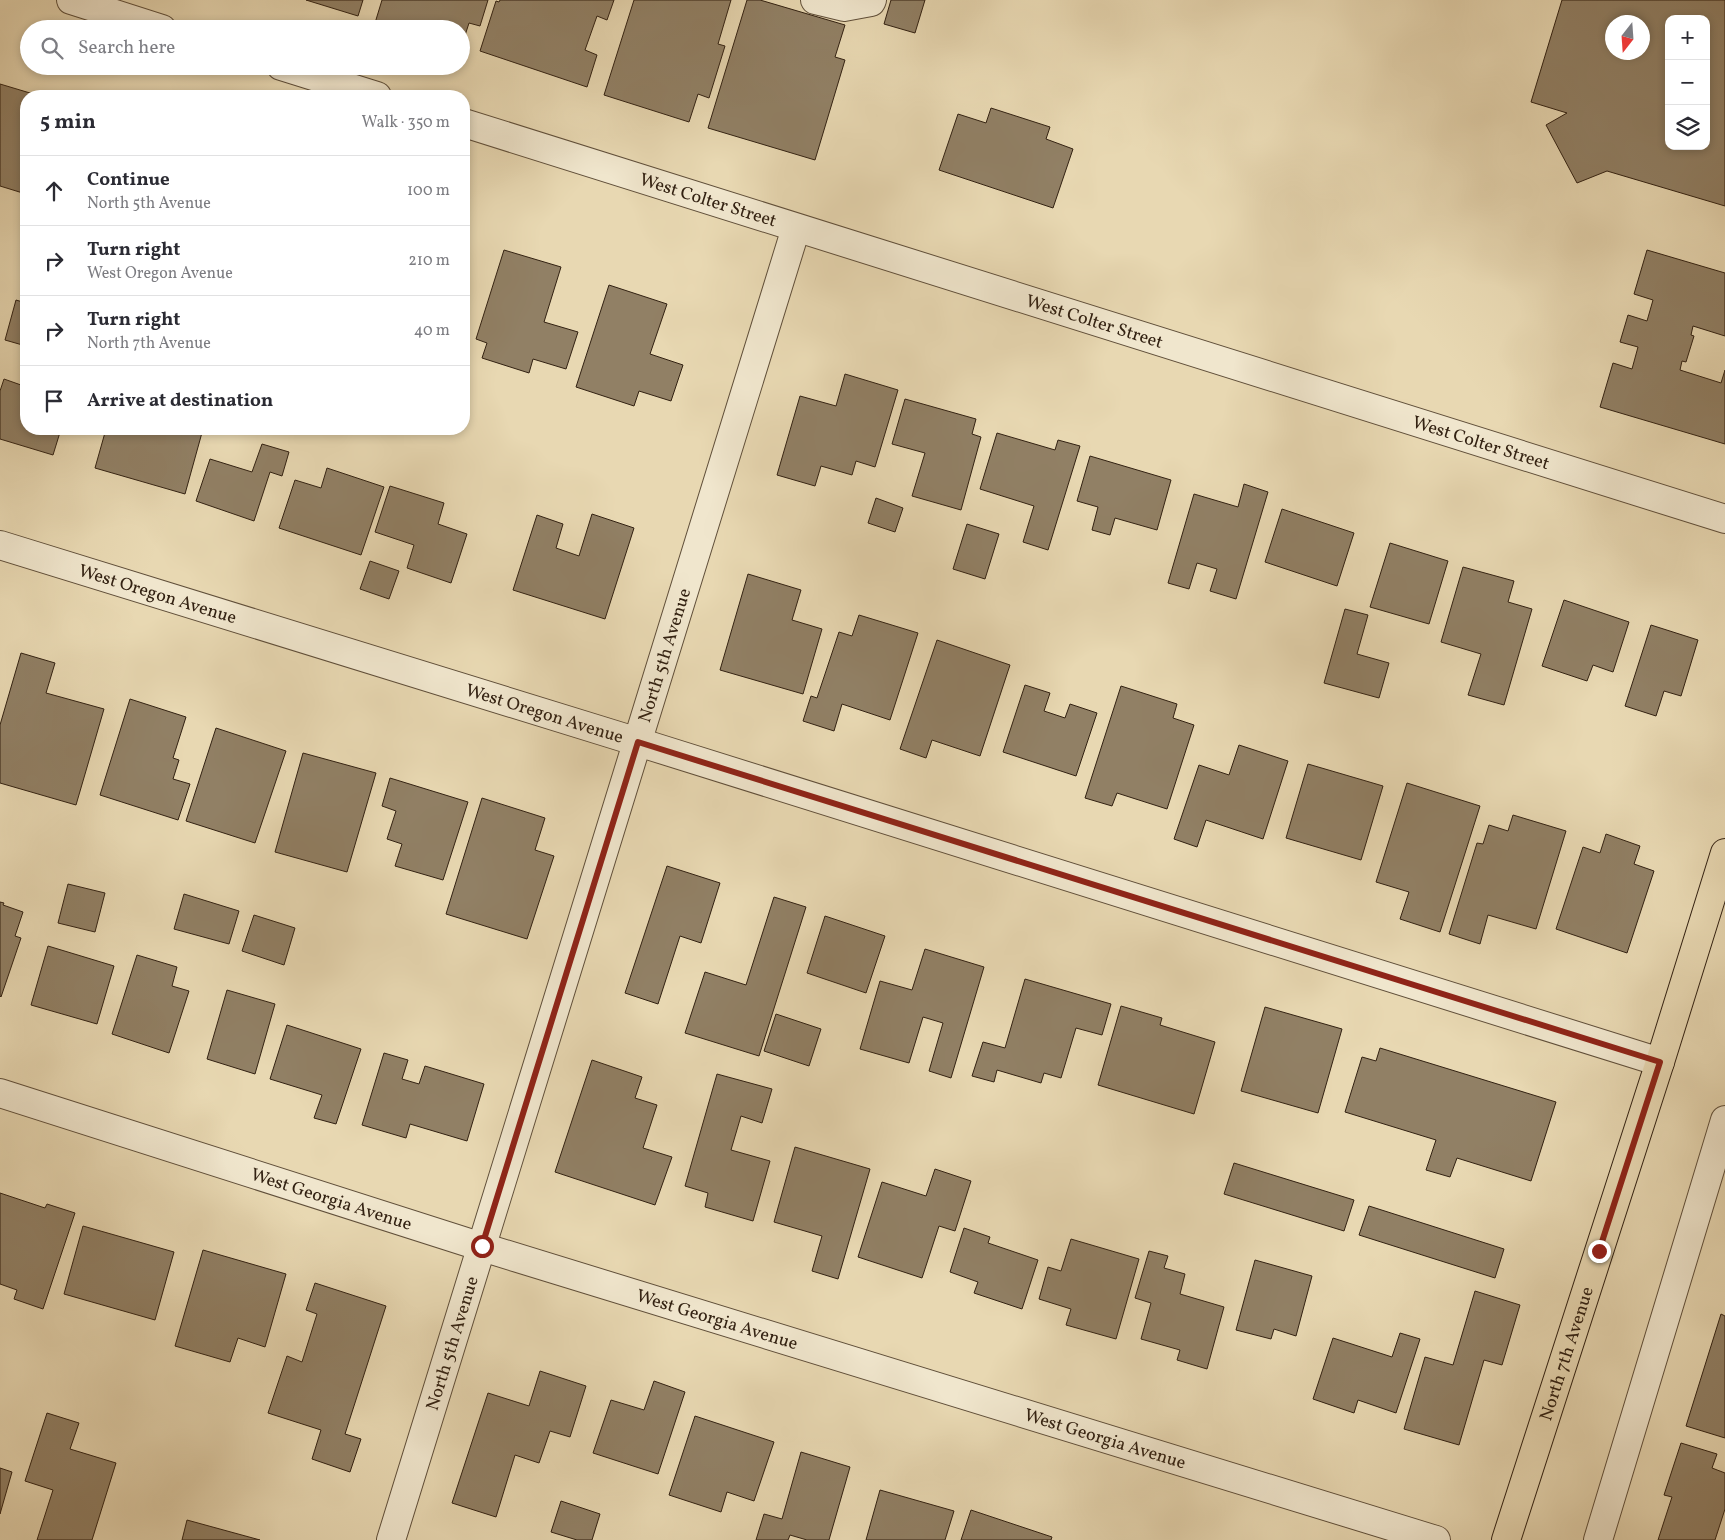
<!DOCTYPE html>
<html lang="en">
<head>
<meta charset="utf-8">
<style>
  body { margin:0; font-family:Vollkorn,serif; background:#f7f7f7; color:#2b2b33 }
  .controls { position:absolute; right:15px; top:15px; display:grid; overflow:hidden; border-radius:10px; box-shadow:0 2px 8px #0003 }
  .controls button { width:45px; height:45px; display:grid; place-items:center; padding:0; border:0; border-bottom:1px solid #e1e1e2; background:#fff; color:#2b2b33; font:25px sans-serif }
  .compass { position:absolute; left:1605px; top:15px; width:45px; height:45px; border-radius:50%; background:#fff; box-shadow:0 2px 8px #0003; rotate:197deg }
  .stop { position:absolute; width:15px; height:15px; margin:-11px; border:4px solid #8f2418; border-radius:50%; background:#fff }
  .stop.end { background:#8f2418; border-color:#fff; box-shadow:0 1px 5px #0008 }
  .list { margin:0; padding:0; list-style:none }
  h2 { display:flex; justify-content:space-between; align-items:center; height:65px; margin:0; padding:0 20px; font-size:21px }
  h2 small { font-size:16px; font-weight:400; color:#7c7c81 }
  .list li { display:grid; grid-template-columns:32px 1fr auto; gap:15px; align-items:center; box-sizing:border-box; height:70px; padding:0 20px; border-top:1px solid #e1e1e2 }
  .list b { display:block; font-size:19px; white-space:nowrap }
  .list p { margin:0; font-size:16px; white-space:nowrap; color:#7c7c81 }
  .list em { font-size:16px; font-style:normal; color:#7c7c81 }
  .icon { flex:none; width:28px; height:28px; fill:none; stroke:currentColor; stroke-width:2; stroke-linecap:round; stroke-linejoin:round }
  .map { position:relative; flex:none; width:1725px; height:1540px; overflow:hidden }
  .search { position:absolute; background:#fff; box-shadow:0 2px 8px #0003; left:20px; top:20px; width:450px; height:55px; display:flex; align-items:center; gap:12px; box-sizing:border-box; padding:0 18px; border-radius:28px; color:#7c7c81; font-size:19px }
  .panel { position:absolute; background:#fff; box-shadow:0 2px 8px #0003; left:20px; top:90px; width:450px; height:345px; border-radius:20px }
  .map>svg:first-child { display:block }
  .building { fill:#918065; stroke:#322112; fill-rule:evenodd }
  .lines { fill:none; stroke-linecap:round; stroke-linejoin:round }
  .minor-casing { stroke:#604f3a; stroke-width:30 }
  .major-casing { stroke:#322112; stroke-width:30 }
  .minor { stroke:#f0e6cd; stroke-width:28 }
  .major { stroke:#e8d8b2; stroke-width:28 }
  .route { stroke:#8f2418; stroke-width:6 }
  .labels { text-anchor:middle; stroke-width:5; stroke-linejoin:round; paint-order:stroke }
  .street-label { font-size:18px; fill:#322112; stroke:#f0e6cd }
</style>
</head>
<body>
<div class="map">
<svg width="1725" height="1540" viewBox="0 0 1725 1540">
  <rect width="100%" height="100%" fill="#e8d8b2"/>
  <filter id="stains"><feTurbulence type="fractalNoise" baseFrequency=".004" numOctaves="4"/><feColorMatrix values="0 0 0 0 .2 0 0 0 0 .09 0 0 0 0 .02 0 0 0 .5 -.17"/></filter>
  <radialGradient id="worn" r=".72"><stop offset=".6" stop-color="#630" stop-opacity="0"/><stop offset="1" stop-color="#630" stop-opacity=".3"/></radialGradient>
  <path class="building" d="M306,0h57l-5,16z
    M382,0h106l-8,26 -11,-3 -8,25v-19h-68l-18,-6z
    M500,0h114l-7,20 -10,-4 -12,34 12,5 -10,32 -107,-36 16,-50 3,1z
    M634,0h97l-13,44 7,2 -16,52 -11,-4 -9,28 -85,-27z
    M747,0h13l85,25 -10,32 10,3 -30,100 -107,-32z
    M891,0h34l-10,33 -31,-9z
    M1562,0h163v206l-118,-35 -30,12 -31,-58 21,-12 -36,-11zM1669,19h37v127h-37zM1612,22h30v30h-30z
    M0,84l40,12h-14v98l-26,-8z
    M991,108l59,19 -4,12 27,10 -20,59 -114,-38 19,-56 28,9z
    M504,250l57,17 -17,55 34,10 -12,37 -33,-10 -4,14 -47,-15 5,-15 -11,-4z
    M1647,250l78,23v63l-32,-10 -2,9 3,1 -8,26 -4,-1 -2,9 41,13 4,-13v74l-125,-37 13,-44 19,6 6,-22 -18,-5 8,-27 19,6 6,-21 -19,-6z
    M609,285l58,19 -17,50 33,11 -12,36 -32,-10 -5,15 -58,-19z
    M16,300l10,3v43l-21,-6z
    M26,368v61h35l-8,26 -53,-16v-48l4,-12 17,6z
    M845,374l53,16 -23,77 -19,-6 -4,14 -31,-9 -6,20 -38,-11 23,-79 36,10z
    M905,399l71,20 -4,15 9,3 -20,73 -49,-14 13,-43 -33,-9z
    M106,429h97l-18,65 -90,-26z
    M997,433l58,17 3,-10 22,6 -32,104 -25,-8 11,-36 -54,-17z
    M262,444l27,8 -7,24 -12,-4 -16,49 -58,-20 14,-42 42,13z
    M1090,456l81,24 -14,50 -42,-12 -5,17 -18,-5 6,-23 -21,-6z
    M327,468l57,19 -23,68 -82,-27 16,-48 26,8z
    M1244,484l24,8 -32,107 -26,-8 7,-22 -20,-6 -8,26 -21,-6 26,-89 44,13z
    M390,486l54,17 -6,21 29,10 -16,49 -44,-15 7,-23 -39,-13z
    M876,498l27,10 -8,24 -27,-9z
    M1282,509l72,24 -17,53 -72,-24z
    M592,514l42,14 -29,91 -92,-29 24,-75 26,9 -7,24 23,8z
    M967,524l32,10 -14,45 -32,-10z
    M1390,543l58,18 -19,63 -59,-17z
    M370,561l29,10 -10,28 -29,-10z
    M1463,567l51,14 -6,21 24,7 -28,96 -36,-10 13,-41 -40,-12z
    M748,574l53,16 -9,30 30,9 -19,65 -83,-24z
    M1564,600l65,22 -16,50 -20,-7 -6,16 -45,-15z
    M1345,609l23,6 -11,39 32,9 -10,35 -55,-15z
    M859,615l59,18 -28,87 -48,-16 -8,27 -31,-10 8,-25 6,2 22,-66 13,4z
    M1651,625l47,15 -17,56 -17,-5 -8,25 -31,-10z
    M937,640l73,25 -30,91 -48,-16 -6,18 -26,-9z
    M21,653l34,10 -9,30 58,16 -28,96 -76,-22v-58z
    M1025,685l25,8 -6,18 21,7 5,-14 27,9 -21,63 -73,-24z
    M1121,686l56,18 -4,14 21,7 -27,84 -50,-16 -5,13 -27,-8z
    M130,699l56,18 -13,41 6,2 -6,19 17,5 -12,36 -78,-25z
    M216,728l70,23 -31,92 -69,-22z
    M1239,745l49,16 -25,78 -57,-19 -9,27 -23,-8 25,-74 30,10z
    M303,753l73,20 -29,99 -72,-20z
    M1308,764l75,22 -22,74 -75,-22z
    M390,778l78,24 -25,78 -48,-14 7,-22 -15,-5 9,-28 -14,-5z
    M1407,783l73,23 -40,126 -40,-13 9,-27 -33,-10z
    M482,798l63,20 -10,32 19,6 -27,83 -81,-25z
    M1513,815l53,16 -30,98 -48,-14 -8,29 -31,-10 28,-91 6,1 6,-19 19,6z
    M1606,834l34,12 -6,18 20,7 -27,82 -71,-24 27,-82 17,6z
    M667,866l53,17 -19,60 -21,-7 -22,68 -33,-11z
    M68,884l37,9 -10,39 -37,-9z
    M184,894l55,17 -10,33 -55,-15z
    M774,897l32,10 -47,149 -74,-23 20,-61 41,13z
    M0,902l4,1 -1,2 20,7 -8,24 6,2 -20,59 -1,-1z
    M254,915l41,13 -11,37 -42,-14z
    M825,916l60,20 -19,57 -59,-20z
    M48,946l66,20 -17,58 -66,-19z
    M925,949l59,18 -33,111 -22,-7 14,-48 -20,-6 -14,46 -49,-14 20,-68 32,9z
    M137,955l40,12 -5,19 17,5 -20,62 -57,-19z
    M1025,979l86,25 -9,31 -26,-7 -15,50 -17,-5 -3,10 -44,-13 -3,12 -22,-6 11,-34 22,6z
    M227,990l48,14 -20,70 -48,-15z
    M1121,1006l41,12 -2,7 55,17 -21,72 -96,-29z
    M1265,1007l77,22 -24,84 -77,-22z
    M776,1014l45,15 -12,37 -45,-15z
    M287,1025l74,24 -25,75 -22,-6 8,-23 -52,-16z
    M1380,1048l176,54 -25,79 -74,-23 -7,19 -24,-7 10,-30 -91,-28 17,-55 14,4z
    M384,1053l24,7 -6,19 17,5 6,-18 59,18 -17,57 -57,-17 -4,14 -44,-13z
    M592,1060l50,17 -7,21 22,7 -14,43 29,9 -17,48 -100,-33z
    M717,1074l55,15 -10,34 -21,-7 -10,34 39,11 -17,60 -48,-14 3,-14 -23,-7z
    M795,1147l75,22 -32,110 -26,-8 10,-35 -48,-14z
    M1234,1163l120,37 -10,31 -120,-37z
    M935,1169l36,12 -16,50 -16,-5 -17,52 -64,-21 24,-75 44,14z
    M0,1193l45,15 2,-4 28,9 -32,96 -29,-10 3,-9 -17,-6z
    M1369,1206l135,43 -9,29 -136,-43z
    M83,1226l91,26 -19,68 -91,-26z
    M964,1228l26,9 -2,6 50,17 -16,49 -48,-16 4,-11 -28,-10z
    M1071,1239l68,20 -23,80 -50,-14 5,-16 -32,-10 9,-32 13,4z
    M203,1250l83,24 -21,73 -27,-9 -8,24 -55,-16z
    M1149,1251l19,5 -4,12 21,6 -5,20 44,13 -17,62 -30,-9 3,-10 -39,-11 10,-36 -16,-5z
    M1255,1260l57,16 -16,60 -22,-7 -3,10 -35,-9z
    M315,1283l71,23 -41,128 16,5 -11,33 -38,-13 9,-29 -53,-17 19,-57 15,6 15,-48 -11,-4z
    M1475,1291l45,14 -18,60 -18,-5 -25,85 -55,-16 21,-72 28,8z
    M1721,1314l4,2v122l-39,-12z
    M1400,1333l20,6 -24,74 -38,-13 -4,13 -41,-14 20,-61 59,19z
    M540,1371l46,15 -16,51 -20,-6 -11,32 -24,-8 -19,62 -44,-14 36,-110 41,13z
    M654,1381l31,11 -27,82 -65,-21 18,-53 33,10z
    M47,1413l32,10 -9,26 46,14 -24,77h-55l16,-50 -28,-9z
    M695,1416l79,26 -20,59 -27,-9 -6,20 -52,-17z
    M1681,1443l36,11 -5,14 13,5v36l-10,31h-57l14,-43 -8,-2z
    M801,1452l49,15 -21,73h-22l-17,-5 -2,5h-32l8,-26 18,5z
    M0,1468l12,4 -12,42z
    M880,1490l74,21 -9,29h-79z
    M561,1501l39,13 -8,26h-15l-26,-8z
    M971,1510l81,27 -1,3h-90z
    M187,1520l73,20h-78z"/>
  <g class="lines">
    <defs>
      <g id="minor">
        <path d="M71,0l91,29"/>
        <path d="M815,0l29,7 27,-5 1,-2"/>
        <path d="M281,66l96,30"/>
        <path id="s1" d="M464,123l1261,396"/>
        <path id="s2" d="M0,545l638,197 1022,320"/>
        <path id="s3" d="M0,1093l482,154 954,293"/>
        <path id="s4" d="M391,1540l405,-1312"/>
        <path d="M1598,1540l127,-420"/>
      </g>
      <g id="major">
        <path id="s5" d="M1506,1540l154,-478 65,-209"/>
      </g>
    </defs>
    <use href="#minor" class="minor-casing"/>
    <use href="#major" class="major-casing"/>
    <use href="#minor" class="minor"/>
    <use href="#major" class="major"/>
  </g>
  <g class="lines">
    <path class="route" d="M482,1246l156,-504 1022,320 -61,189"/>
  </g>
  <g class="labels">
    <g class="street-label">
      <text dy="6" stroke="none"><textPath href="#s1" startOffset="256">West Colter Street</textPath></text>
      <text dy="6" stroke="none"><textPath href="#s1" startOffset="661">West Colter Street</textPath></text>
      <text dy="6" stroke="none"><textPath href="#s1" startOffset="1066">West Colter Street</textPath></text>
      <text dy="6" stroke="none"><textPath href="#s2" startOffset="165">West Oregon Avenue</textPath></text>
      <text dy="6" stroke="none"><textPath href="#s4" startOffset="926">North 5th Avenue</textPath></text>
      <text dy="6" stroke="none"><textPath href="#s2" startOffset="570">West Oregon Avenue</textPath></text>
      <text dy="6" stroke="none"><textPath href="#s3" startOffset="348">West Georgia Avenue</textPath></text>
      <text dy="6" stroke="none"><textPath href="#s3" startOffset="752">West Georgia Avenue</textPath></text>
      <text dy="6" stroke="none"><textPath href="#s4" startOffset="206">North 5th Avenue</textPath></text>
      <text dy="6" stroke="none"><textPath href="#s5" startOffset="196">North 7th Avenue</textPath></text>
      <text dy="6" stroke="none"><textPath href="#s3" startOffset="1158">West Georgia Avenue</textPath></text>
    </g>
  </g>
  <rect width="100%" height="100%" filter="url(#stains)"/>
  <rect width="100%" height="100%" fill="url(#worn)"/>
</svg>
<div class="controls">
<button>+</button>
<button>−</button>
<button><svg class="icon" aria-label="layers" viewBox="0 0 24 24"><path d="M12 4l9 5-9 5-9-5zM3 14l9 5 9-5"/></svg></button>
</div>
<svg class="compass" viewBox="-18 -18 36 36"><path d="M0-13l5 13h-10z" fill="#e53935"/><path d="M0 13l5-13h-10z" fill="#7c7c81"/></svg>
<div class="stop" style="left:482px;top:1246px"></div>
<div class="stop end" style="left:1599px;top:1251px"></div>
<div class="search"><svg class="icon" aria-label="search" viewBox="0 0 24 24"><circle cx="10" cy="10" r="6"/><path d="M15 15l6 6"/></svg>Search here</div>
<section class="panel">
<h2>5 min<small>Walk · 350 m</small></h2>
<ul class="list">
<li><svg class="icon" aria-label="ahead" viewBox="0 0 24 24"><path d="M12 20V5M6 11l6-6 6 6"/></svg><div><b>Continue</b><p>North 5th Avenue</p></div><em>100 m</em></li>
<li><svg class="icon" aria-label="right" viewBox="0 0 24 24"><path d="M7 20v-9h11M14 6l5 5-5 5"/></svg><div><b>Turn right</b><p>West Oregon Avenue</p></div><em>210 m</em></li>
<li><svg class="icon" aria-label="right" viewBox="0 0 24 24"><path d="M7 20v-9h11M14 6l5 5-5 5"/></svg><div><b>Turn right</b><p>North 7th Avenue</p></div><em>40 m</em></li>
<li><svg class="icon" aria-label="arrive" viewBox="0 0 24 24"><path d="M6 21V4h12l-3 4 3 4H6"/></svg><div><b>Arrive at destination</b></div></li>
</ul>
</section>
</div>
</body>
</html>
